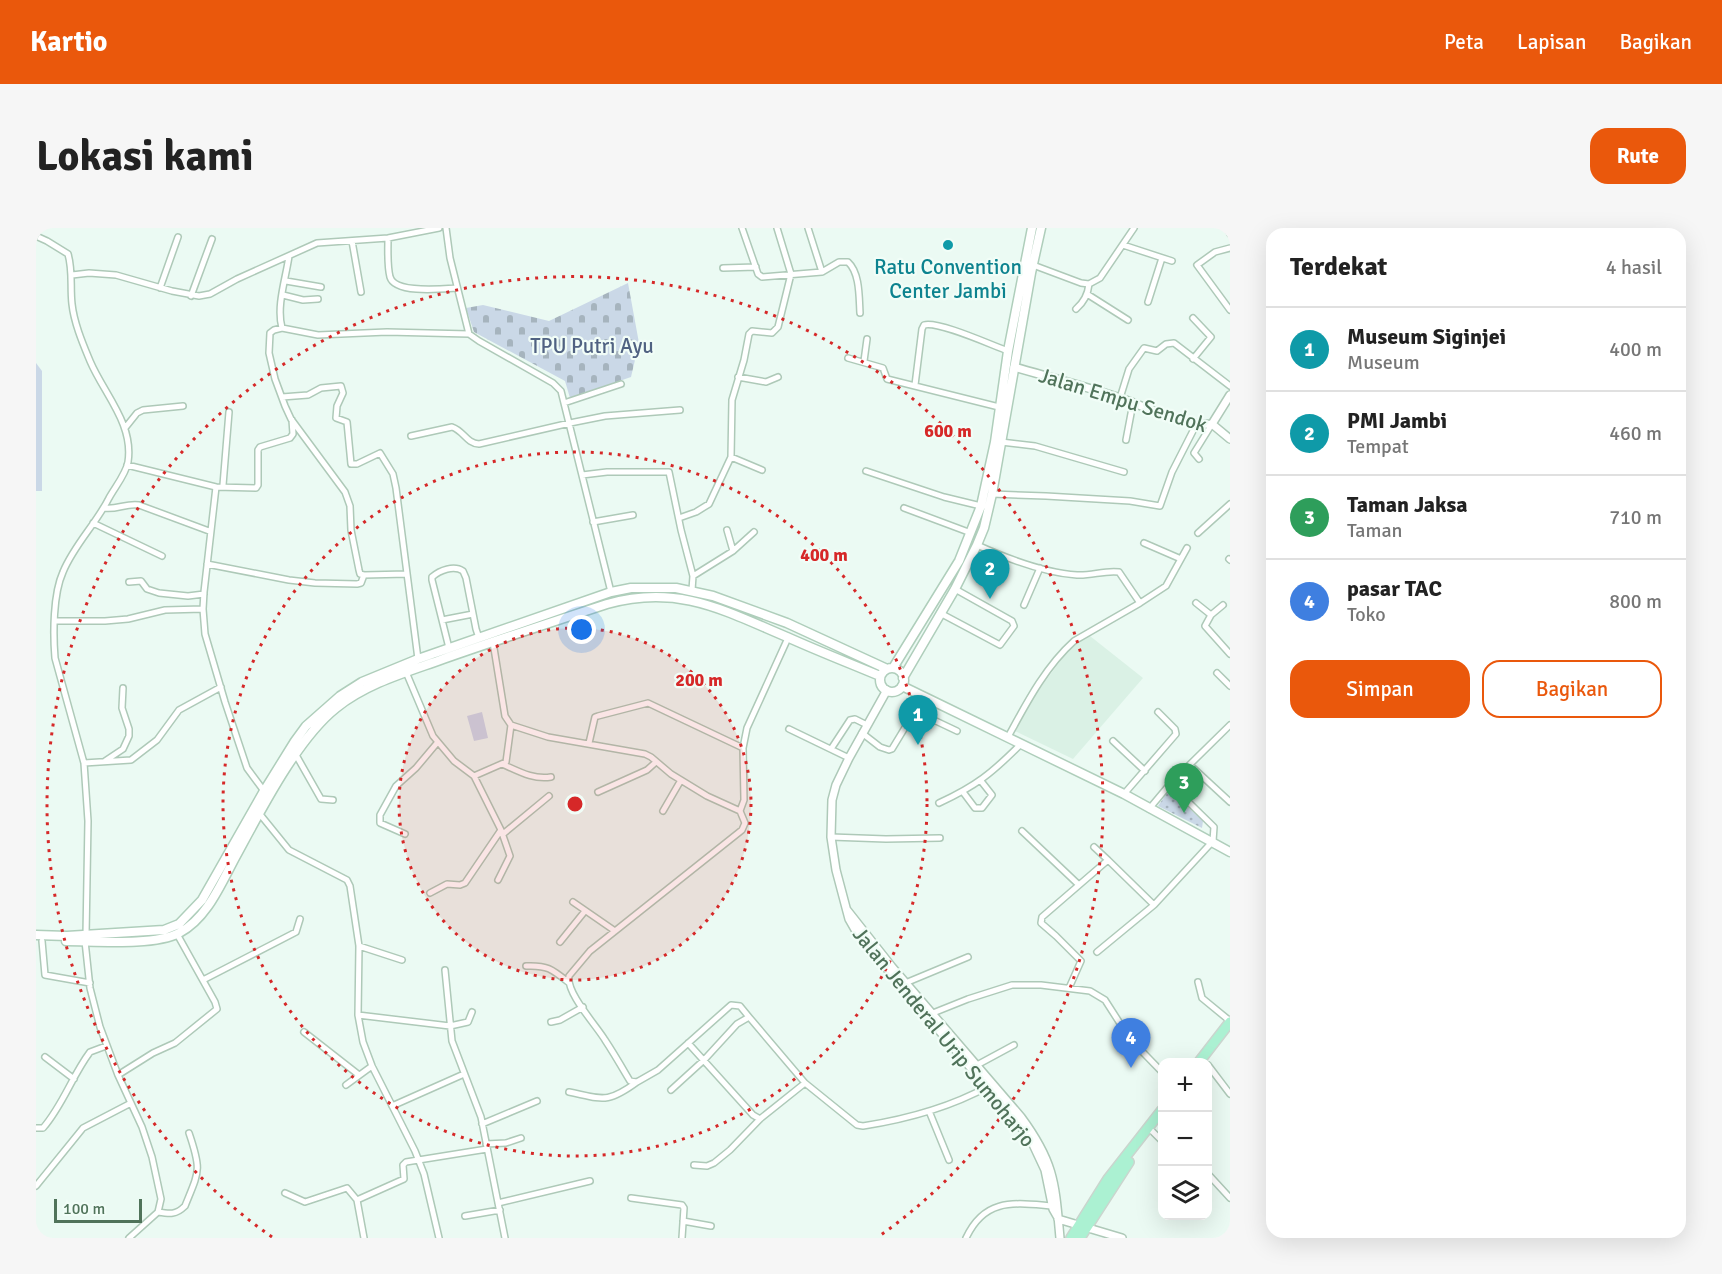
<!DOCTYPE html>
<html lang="id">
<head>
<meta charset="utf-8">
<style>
  body { margin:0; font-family:Signika,sans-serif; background:#f6f6f6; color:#222 }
  .controls { position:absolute; right:18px; bottom:18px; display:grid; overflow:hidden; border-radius:12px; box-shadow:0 6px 24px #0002 }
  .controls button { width:54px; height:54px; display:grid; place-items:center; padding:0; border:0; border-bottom:2px solid #e0e0e0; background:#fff; color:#222; font:30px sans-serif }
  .scale { position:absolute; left:18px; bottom:15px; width:88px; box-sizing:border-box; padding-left:6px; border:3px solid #50735a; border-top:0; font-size:16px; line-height:21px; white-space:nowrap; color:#50735a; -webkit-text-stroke:4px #f1fdf7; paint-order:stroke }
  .you { position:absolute; left:546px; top:402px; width:21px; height:21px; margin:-15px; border:4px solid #fff; border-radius:50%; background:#1a73e8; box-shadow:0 0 0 9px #1a73e833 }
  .badge { display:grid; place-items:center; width:39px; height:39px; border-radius:50%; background:#ea580c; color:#fff; font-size:20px; font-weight:700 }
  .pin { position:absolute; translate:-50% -50px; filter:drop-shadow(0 2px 3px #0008) }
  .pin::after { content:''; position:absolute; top:32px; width:21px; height:18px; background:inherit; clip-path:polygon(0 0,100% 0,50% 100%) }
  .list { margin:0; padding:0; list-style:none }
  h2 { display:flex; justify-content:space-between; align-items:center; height:78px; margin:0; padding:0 24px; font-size:26px }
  h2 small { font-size:20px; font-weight:400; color:#767676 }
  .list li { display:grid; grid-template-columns:39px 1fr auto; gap:18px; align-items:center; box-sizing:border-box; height:84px; padding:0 24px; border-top:2px solid #e0e0e0 }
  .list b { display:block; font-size:22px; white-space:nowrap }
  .list p { margin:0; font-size:20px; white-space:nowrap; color:#767676 }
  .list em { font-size:20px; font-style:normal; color:#767676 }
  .actions { display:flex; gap:12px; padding:18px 24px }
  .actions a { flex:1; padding:14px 0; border:2px solid #ea580c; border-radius:18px; text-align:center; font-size:21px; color:#ea580c }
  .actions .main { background:#ea580c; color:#fff }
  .icon { flex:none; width:33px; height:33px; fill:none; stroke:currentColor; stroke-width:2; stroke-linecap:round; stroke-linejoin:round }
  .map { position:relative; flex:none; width:1194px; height:1010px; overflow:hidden; border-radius:18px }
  header { display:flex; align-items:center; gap:36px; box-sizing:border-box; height:84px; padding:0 30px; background:#ea580c; color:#fff }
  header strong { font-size:28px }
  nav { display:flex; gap:33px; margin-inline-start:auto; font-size:21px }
  .intro { display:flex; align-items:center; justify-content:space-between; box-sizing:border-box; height:144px; padding:0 36px }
  h1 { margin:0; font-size:42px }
  .button { padding:15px 27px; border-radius:18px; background:#ea580c; color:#fff; font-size:21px; font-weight:700 }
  main { display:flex; gap:36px; padding:0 36px }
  aside { flex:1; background:#fff; border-radius:18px; box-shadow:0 6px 24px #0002 }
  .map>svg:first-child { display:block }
  .residential { fill:#daf1e5 }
  .grass { fill:#cad8e7 }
  .cemetery { fill:url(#cemetery-stones) }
  .park { fill:url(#park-dots) }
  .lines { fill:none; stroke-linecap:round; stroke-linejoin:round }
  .minor-casing { stroke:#aec9b8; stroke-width:8 }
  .tertiary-casing { stroke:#aec9b8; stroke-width:10 }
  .secondary-casing { stroke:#afcebb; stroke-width:11 }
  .primary-casing { stroke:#cad5ce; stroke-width:12 }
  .minor { stroke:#fff; stroke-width:5 }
  .tertiary { stroke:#fff; stroke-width:7 }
  .secondary { stroke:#fff; stroke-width:8 }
  .primary { stroke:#abf1d2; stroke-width:9 }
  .ring { fill:none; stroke:#d62828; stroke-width:3; stroke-dasharray:3 6 }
  .culture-dot { fill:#0f9aa8; stroke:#f1fdf7; stroke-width:2 }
  .labels { text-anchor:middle; stroke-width:4.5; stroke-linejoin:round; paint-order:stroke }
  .culture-label { font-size:21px; fill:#0d838f; stroke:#f1fdf7 }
  .park-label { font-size:21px; fill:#506282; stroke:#f1fdf7 }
  .street-label { font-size:21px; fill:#50735a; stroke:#f1fdf7 }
  .centre { fill:#d62828; stroke:#f1fdf7; stroke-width:3 }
  .ring-label { font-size:18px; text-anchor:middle; font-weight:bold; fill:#d62828; stroke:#f1fdf7; stroke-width:4.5; stroke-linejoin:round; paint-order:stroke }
</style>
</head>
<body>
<header>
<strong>Kartio</strong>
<nav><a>Peta</a><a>Lapisan</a><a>Bagikan</a></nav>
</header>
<div class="intro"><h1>Lokasi kami</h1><a class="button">Rute</a></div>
<main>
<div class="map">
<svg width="1194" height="1010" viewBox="0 0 1194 1010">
  <defs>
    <pattern id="cemetery-stones" width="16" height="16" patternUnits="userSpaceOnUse" patternTransform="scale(1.5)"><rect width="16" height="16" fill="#cad8e7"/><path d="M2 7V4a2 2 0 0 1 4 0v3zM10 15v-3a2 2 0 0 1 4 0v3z" fill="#a6b4be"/></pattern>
    <pattern id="park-dots" width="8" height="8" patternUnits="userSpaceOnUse" patternTransform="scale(1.5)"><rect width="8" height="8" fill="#cad8e7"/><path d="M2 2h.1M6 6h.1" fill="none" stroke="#a6b4be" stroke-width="1.8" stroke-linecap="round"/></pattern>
  </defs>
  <rect width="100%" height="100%" fill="#ebfaf3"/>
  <path class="residential" d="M1054,408l53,42 -70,81 -58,-28 23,-40 34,-46z"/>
  <path class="grass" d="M0,135l6,8v120h-6z
    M446,484l6,26 -14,3 -7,-25z"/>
  <path class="cemetery" d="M592,55l11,60 -8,34 -61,21 -5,-17 -91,-49 -8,-24 17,-3 66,16z"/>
  <path class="park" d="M1133,562l34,31 -1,7 -44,-22z"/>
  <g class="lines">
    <defs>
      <path id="minor" d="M410,0l4,30 19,76 10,7 74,42 8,8 50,201
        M706,0l16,46 4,3 60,-5 17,-10h9c12,11 11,35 12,51
        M772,0l14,44
        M1193,3l1,3
        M0,8l11,5 21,13c5,17 2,33 4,50 2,19 11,40 18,57 14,33 44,63 38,101 -2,12 -13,25 -19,36 -13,26 -35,47 -46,74 -10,22 -10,62 -8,86l29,105 4,58 -2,114
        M352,10c0,12 -1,27 2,39 5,17 52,12 67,11
        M316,13l9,51
        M1087,17l49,16
        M1194,20l-15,4 -18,13 33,45
        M253,28c-3,22 -13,50 -7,72l36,7 69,-3 82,2
        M997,37l48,18 8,1 11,-6 34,-50
        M687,40l33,-1
        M36,47l17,-2 27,2 56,16 27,5 11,-2 27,-15 80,-36 71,-5 51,-10
        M250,53l35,6
        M124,60l18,-51
        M1051,66l41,26
        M247,67l20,5 15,-1
        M155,68l21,-57
        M1112,74l14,-44
        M1040,81c7,-6 12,-15 13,-25
        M246,100l-8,2 -4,3 -1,20 6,26 10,27 6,13 54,73 5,14 1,24 8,40 1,4 4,1
        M812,130l35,10 4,11 112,28
        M1157,131l18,-22 -18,-19
        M828,133l3,-22
        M702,149l28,5 12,-5
        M879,157l7,-56 2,-4c15,-4 67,20 84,26
        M246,169l26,-2 13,-7 20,-2 2,7 -6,13 -1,12 11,4 4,42h6l23,-11 13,21 3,14 22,171
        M1084,170l9,-29 15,-21 13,3 9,-7 8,-1 56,43
        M528,175l57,-19
        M89,200l12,-15 6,-3 40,-4
        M375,208l41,-9c12,4 14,16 27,17l91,-21 35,-7 75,-6
        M1090,212l7,-37
        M965,214l34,4 89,26
        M695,229l31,13
        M1163,231l-5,-6 18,-29
        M91,237l89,22 -12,105 -1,17 2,25 20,68 22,66 17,23
        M830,243l78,26 37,9
        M546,247l25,-3h62l12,58 12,46 -1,14
        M187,257l6,-73
        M180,259l40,1 2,-3v-35l2,-3 30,-9 3,-4 -1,-14
        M956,266l54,2 84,5 30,5 12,-34 25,-49
        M68,280c13,2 22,-5 35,-3l70,26
        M868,280l67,25
        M643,290l17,-6 13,-8 22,-47 1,-57 12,-40 5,-26 3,-3 20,2 6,-6 13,-53 -14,-46
        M557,294l40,-7
        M57,295l69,33
        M691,302l6,21
        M1162,305l32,-29
        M1108,315l37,16
        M941,317c29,13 69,28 100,30 14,1 28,-5 42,-3l21,31 26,-17 21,-38
        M1193,331l1,1
        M171,336l82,16 26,3 42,1 4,-1 3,-8
        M328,347l43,-1
        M657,348l40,-25 21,-19
        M93,354l12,-1 6,8 12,4 29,3 16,-2
        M1160,375l15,12
        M988,377l16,-37
        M1187,377l-12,10 -6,11 25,28
        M904,385l60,32 14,-19 -2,-5 -57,-32
        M406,392l31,-6
        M19,393h50l23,-2 37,-9 38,-1
        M457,414l12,74 6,9 37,12 97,17 6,3 20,17 36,22 33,15 5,12 -3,7 -152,121 -21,25c-3,17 27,49 36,64 8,12 15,24 22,36l3,5 7,1 21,-12 73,-65 9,1 9,11
        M413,420l-17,-68v-3c8,-7 22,-12 31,-6l3,7 10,51 3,9
        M370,444l27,64 21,25 20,15 27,54 9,26 -12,24
        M1181,445l13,13
        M753,501l60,29
        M826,505l18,14 9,3 3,-1 20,-33 7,-3 38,18
        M972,509c18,-33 37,-70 66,-96l66,-38
        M1077,513l32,30
        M553,515l6,-26 3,-1 50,-13 95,45
        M795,521l19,-29 5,-1 12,6
        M260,527l25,44 12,1
        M69,533l18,-12 6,-13v-7l-7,-21 1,-20
        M48,535l47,-3 26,-20 22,-30 42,-23
        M466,536c16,7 31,16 49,13
        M1154,537l40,37
        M438,548l32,-14 5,-37
        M562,564l49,-22 9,-8
        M927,564l12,16h7l10,-13 -11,-14
        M1088,566l52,-60 -1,-5 -17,-17
        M903,575c37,-17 53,-30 82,-59
        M1113,581l21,-25 60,-59
        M627,583l18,-31
        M704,583l4,-11 -1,-52 4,-20 41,-90
        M223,585l30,37 58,30 3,6 9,60 -1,69 5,27 9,24 43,85 9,23 15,64
        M986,603l57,54
        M369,606l-25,-11v-8l16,-29 20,-18 21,-25
        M467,606l46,-38
        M795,609l55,2 54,-1
        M1058,619l14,13
        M394,665l17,-9 13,1 5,-2 36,-53
        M537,674l42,29
        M6,713l3,34 45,8
        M49,713l5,47 10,39 18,48 24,52 10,30 9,42 -3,13 -29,26
        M524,714l25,-31
        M323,718l43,14
        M1061,724l57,-47
        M490,738c21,-1 26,3 42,16
        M409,742l7,71 29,76 24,121
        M167,752l93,-48 4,-13
        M1162,754l4,16 28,23
        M867,756l65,-27
        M1033,760l12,-27 -25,-25 -15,-13 1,-6 66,-57 46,45 59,-64 1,-14 -44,-43
        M322,787l92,11 18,-4 4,-10
        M892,787l40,-16 44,-14h29l49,6 15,9 25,39 32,33
        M515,794l9,-2 23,-13
        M268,804l55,43
        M652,815l65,72 7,4
        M9,829l29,22
        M941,837l37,-20
        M1172,837l22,29
        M82,847l35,-22 22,-10 42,-34 -2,-7 -38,-68
        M310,857l26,-19
        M635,862l33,-30 33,-36 12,-7 56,66
        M533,864c34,7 38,12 68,-10
        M356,878l72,-32
        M893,883l20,49
        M446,896l55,-23
        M0,900h7c20,-23 29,-52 47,-76l16,-6
        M1116,903l10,10
        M450,916l20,-1 15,-5
        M658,937l13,1 7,-3 16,-13 30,-31 45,-36 52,42 6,1c45,-7 86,-18 126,-40
        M1172,946l22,24
        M0,958l47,-58 48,-25
        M249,965l20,9 42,-14 10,12 7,38
        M595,970l51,7 2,3 -2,30
        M321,972l47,-21 -1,-14 3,-3 81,-13
        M462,975l92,-22
        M122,984c12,2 18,3 27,-6 14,-35 17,-35 4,-73
        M429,988l35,-6
        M647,993l28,5
        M930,1010c19,-41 49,-35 86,-32"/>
      <path id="tertiary" d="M978,139c35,10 71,19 106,31 27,9 63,28 92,26l18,15
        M1176,196l18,-29
        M851,462l-38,68 -13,27 -4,15 -1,37 5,33 13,49 8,14 31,37 142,168 15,32 8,39 4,7
        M811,682l45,57 129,150c34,46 34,67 39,121
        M1022,991l64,19"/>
      <path id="secondary" d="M857,440l66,-107 22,-55 14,-64 13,-91 24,-123
        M844 452a12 12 0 1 1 24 0a12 12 0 1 1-24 0Z
        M867,450l52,-89 22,-44 7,-17 8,-34 39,-221 10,-45
        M866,458l222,108 106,58
        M0,707l31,1 97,-6 15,-6 23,-24 62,-109 31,-50 11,-15 34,-30 22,-14 56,-23 193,-67 20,-4h45l37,8 74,27 100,46
        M30,713c29,0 88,5 113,-8 29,-15 43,-52 58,-79 24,-44 60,-115 99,-146 31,-25 71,-36 107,-49 54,-19 109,-37 164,-55 71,-20 116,6 180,33 31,14 62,26 93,39"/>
      <path id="primary" d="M1163,834l31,-40
        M1035,1010l37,-59 54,-69
        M1044,1010l49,-76"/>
    </defs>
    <use href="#minor" class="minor-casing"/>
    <use href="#tertiary" class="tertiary-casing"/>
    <use href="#secondary" class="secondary-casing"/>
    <use href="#primary" class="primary-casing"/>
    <use href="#minor" class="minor"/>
    <use href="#tertiary" class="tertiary"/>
    <use href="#secondary" class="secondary"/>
    <use href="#primary" class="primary"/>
  </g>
  <circle cx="539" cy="576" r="176" fill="#d62828" fill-opacity=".12"/>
  <g class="ring">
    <circle cx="539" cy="576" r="176"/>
    <circle cx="539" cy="576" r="352"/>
    <path d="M236 1009A528 528 0 1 1 842 1009"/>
  </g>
  <circle class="culture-dot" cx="912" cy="17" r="6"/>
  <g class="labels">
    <g class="culture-label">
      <text x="912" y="46">Ratu Convention<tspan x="912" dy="24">Center Jambi</tspan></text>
    </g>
    <g class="park-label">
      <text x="556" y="125">TPU Putri Ayu</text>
    </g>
    <g class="street-label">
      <text transform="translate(1087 172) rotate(17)" y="7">Jalan Empu Sendok</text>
      <text transform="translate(908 809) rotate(51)" y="7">Jalan Jenderal Urip Sumoharjo</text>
    </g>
  </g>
  <circle cx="539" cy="576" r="9" class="centre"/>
  <g class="ring-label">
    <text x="912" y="209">600 m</text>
    <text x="788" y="333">400 m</text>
    <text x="663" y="458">200 m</text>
  </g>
</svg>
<div class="controls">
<button>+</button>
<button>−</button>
<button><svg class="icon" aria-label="layers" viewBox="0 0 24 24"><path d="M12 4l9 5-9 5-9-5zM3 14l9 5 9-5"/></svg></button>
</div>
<div class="scale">100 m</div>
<div class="you"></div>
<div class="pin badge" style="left:882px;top:517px;background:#0f9aa8">1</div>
<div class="pin badge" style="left:954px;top:371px;background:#0f9aa8">2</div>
<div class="pin badge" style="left:1148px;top:585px;background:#2e9e5b">3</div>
<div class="pin badge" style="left:1095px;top:840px;background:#3f7fe0">4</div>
</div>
<aside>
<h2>Terdekat<small>4 hasil</small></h2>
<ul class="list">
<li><span class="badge" style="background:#0f9aa8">1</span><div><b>Museum Siginjei</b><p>Museum</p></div><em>400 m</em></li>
<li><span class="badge" style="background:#0f9aa8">2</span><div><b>PMI Jambi</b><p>Tempat</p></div><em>460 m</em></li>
<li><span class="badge" style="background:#2e9e5b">3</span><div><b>Taman Jaksa</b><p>Taman</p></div><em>710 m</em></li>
<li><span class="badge" style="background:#3f7fe0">4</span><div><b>pasar TAC</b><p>Toko</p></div><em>800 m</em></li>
</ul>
<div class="actions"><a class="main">Simpan</a><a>Bagikan</a></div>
</aside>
</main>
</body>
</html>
